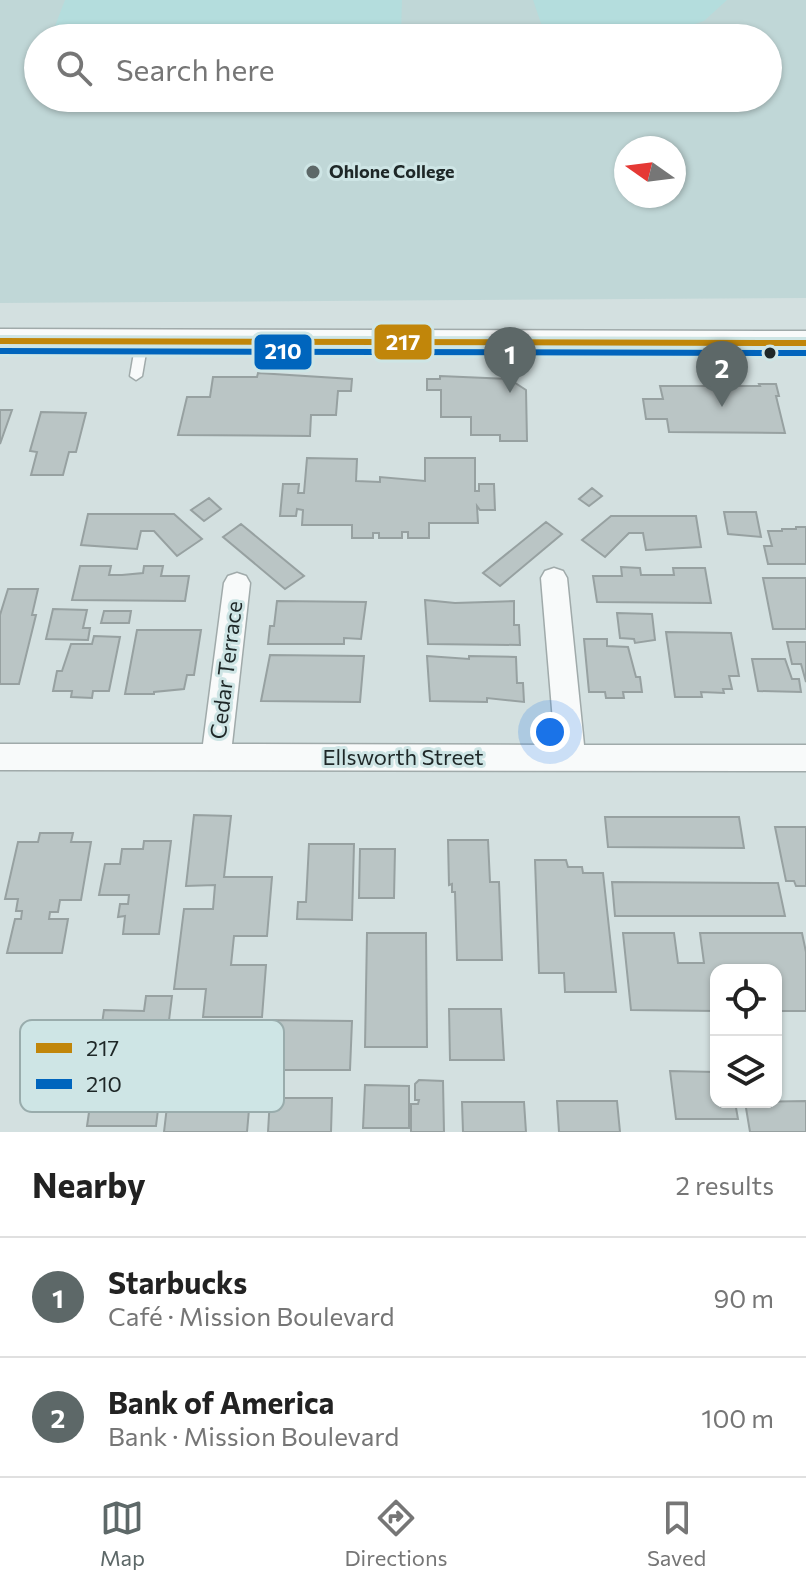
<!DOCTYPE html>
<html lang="en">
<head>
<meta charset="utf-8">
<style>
  body { margin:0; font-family:Commissioner,sans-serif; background:#f6f6f6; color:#222 }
  .controls { position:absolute; right:24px; bottom:24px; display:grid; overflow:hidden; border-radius:16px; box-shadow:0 2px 6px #0004 }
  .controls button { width:72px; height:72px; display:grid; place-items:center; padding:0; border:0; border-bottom:2px solid #e0e0e0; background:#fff; color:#222; font:40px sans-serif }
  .compass { position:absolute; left:614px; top:136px; width:72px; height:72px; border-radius:50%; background:#fff; box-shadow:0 2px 6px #0004; rotate:284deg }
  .you { position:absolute; left:550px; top:732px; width:28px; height:28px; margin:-20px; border:6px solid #fff; border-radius:50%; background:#1a73e8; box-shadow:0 0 0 12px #1a73e833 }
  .badge { display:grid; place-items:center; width:52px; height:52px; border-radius:50%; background:#5d6868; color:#fff; font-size:26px; font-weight:700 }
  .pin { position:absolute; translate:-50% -66px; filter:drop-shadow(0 2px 4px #0008) }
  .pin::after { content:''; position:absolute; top:42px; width:28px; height:24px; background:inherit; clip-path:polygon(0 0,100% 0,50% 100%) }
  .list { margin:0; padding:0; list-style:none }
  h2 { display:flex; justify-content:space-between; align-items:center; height:104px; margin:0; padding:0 32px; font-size:34px }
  h2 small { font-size:26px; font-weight:400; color:#767676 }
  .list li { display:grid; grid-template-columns:52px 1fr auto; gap:24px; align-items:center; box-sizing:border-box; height:120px; padding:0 32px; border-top:2px solid #e0e0e0 }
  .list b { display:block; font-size:30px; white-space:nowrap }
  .list p { margin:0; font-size:26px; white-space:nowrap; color:#767676 }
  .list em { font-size:26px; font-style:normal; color:#767676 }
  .icon { flex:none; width:44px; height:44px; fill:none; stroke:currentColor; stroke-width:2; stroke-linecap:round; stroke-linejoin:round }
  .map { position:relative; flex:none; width:806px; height:1132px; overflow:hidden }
  .search { position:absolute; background:#fff; box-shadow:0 2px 6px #0004; left:24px; right:24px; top:24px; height:88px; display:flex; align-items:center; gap:20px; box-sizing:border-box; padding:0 28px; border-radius:44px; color:#767676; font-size:30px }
  .sheet { height:344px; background:#fff }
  nav { display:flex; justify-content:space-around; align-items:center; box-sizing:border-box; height:112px; border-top:2px solid #e0e0e0; background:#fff; font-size:22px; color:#767676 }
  nav a { display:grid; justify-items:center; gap:4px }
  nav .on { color:#5d6868 }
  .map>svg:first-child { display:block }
  .built { fill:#c0d7d7; fill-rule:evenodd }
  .green { fill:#b4dddd }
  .building { fill:#bac5c5; stroke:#97a1a1; stroke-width:2 }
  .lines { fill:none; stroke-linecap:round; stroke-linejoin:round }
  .lane-casing { stroke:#a0aaaa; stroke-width:3 }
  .street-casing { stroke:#a0aaaa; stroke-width:3 }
  .primary-casing { stroke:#a0aaaa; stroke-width:3 }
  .lane { fill:#f8fafa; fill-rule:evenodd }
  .street { fill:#f8fafa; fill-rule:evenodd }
  .primary { fill:#f8fafa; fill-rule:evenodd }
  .bus-1-casing { stroke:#cee5e5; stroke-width:12 }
  .bus-2-casing { stroke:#cee5e5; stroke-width:12 }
  .bus-1 { stroke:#c1860a; stroke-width:6 }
  .bus-2 { stroke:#0065bd; stroke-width:6 }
  .poi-dot { fill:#5d6868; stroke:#cee5e5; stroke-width:3 }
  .bus-dot { fill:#1e2727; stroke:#cee5e5; stroke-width:3 }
  .labels { text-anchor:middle; stroke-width:6; stroke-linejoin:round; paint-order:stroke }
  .far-poi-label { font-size:18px; font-weight:bold; fill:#1e2727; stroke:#cee5e5; text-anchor:start }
  .street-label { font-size:22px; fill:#1e2727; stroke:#cee5e5 }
  .key { fill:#cee5e5; stroke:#99acac; stroke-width:2 }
  .key-label { font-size:22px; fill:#1e2727 }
  .line-badge { stroke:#cee5e5; stroke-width:3 }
  .badge-label { font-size:22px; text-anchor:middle; font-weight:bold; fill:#fff }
</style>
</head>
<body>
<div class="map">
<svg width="806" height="1132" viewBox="0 0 806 1132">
  <rect width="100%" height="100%" fill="#d3e0e0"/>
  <path class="built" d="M0,0h806v298l-806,5zM38,38h730v60h-730zM626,148h48v48h-48z"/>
  <path class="green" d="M65,0h337l-1,34h-334l-12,-8z
    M533,0h194l-23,21 -53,17h-105z"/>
  <path class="building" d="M258,373l94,6 -1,12h-13l-2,24h-25l-1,21 -132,-1 9,-38h23l3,-20h44z
    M440,376l69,3 17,11 1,51h-27v-6h-29v-18h-30v-27h-14v-11h13z
    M759,384h17l3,12h-3l9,37 -116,-1 -2,-13h-21l-3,-20h20l-3,-13h100z
    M0,410h12l-12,34z
    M41,412l45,1 -10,39h-7l-6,23h-32l6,-23 -7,-1z
    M307,458l50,1 -1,22 24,1v-5l45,4v-23h50v33h4v-7h15l1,26h-15l-3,-4 1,17h-49v15h-21v-6h-6v6h-23v-5h-6v5h-21v-13h-50l1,-15 -6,-1 -1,7h-16l3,-32h16l-1,9h6z
    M592,488l10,8 -13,10 -10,-7z
    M209,498l12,11 -17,12 -13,-11z
    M724,512h32l5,25 -33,-3z
    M88,514h86l28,25 -25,17 -23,-25h-13l-4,18 -56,-4z
    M611,516h85l5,31 -55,3 -3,-17h-14l-24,24 -23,-17z
    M546,522l16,12 -62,52 -17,-13z
    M241,524l63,52 -19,13 -62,-52z
    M796,527h10v37h-38l-4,-18h8l-4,-15h14v-2h14z
    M80,566h31l-2,9h13l21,-2 1,-7h19l-2,10h28l-4,25 -113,-1z
    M621,567l19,1 1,7h33l-1,-7h32l6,35 -114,-1 -4,-26h29z
    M763,578h43v51h-33z
    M8,589h30l-6,26h4l-17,69h-19v-69z
    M425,600l30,3 59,-2v24h5l1,20 -92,-1z
    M277,601l89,1 -5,37 -17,-1v6h-76l2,-18h4z
    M53,609l34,1 -4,18h7l-2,12 -42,-1z
    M104,611h27l-2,12h-28z
    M617,613l35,1 3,26 -20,3 -1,-4 -14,-1z
    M137,630h64l-7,45h-7l-3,14 -30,3v2h-29z
    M666,632l65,1 8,43h-10l3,13h-9l1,4 -23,-1 1,5h-27z
    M94,636l26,1 -11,54h-16l-1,7 -21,-1 1,-6h-19l4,-20h5l9,-27h21z
    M584,639h23v7l21,1 8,30h4l2,15h-19l1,6h-18l-1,-6h-16z
    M787,642h19v40l-5,-18h-9z
    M270,655l94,1 -4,46 -99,-1z
    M427,656l42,3v-3l47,1 1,26h6l1,19 -37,-4v4l-57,-1z
    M752,659h33l7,20h7l2,13 -43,-1z
    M194,815l37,1 -7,61h48l-5,59h-33l-3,29h35l-4,52h-59l3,-28h-32l10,-80h29l2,-24 -29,1z
    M605,817h134l5,31 -136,-1z
    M775,827h31v59h-10l-2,-5h-8z
    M40,833h33l-2,9h20l-10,58h-21l-2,12h-8l-1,7h19l-6,34h-55l8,-34h6l1,-8h-6l2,-12h-13l13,-57h20z
    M448,840h40l2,42h9l3,78h-45l-2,-68h-3v-8l-3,1z
    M144,841h27l-12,93h-36l2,-18 -7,1 2,-13h8l1,-9h-30l6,-31h15l2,-15h21z
    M309,844h45l-2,76 -55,-1 1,-17h8z
    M360,849h35l-1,49h-35z
    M535,860h31l2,7h14l1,6h20l13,119h-51l-1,-19h-25z
    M612,882l166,1 7,33h-170z
    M367,933h59l1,114h-62z
    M623,933h51l4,30h26l-4,-30h102l4,19v59h-30v-41h-60v41l-85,-1z
    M146,996h26l-16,130h-69l17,-116 40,1z
    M449,1009h52l3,51h-54z
    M264,1020l88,1 -2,49h-90z
    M670,1071l46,1v30h19l3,17h-62z
    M419,1080l24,1 1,51h-33v-28h7l1,-4h-4v-16z
    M365,1085l44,1v42h-46z
    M168,1098h82l-3,34h-83z
    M270,1098h62l-1,34h-63z
    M557,1101h60l3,31h-61z
    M806,1101v31h-56l-5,-30z
    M462,1102h62l2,30h-63z"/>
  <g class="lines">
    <defs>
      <path id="lane" d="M142,337l6,4 -6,35 -6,4 -6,-4 6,-35z"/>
      <path id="street" d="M554,568l9,3 4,7 17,167h222v26l-806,-1v-26h203l21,-161 4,-7 9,-3 9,3 4,7 -18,161 323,1 -14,-167 4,-7z"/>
      <path id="primary" d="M0,329l806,2v24l-806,-2z"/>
    </defs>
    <use href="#lane" class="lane-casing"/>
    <use href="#street" class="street-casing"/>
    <use href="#primary" class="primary-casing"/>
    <use href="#lane" class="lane"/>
    <use href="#street" class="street"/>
    <use href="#primary" class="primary"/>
    <defs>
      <path id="bus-1" d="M0,341l806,2"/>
      <path id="bus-2" d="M0,351l806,2"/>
    </defs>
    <use href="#bus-1" class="bus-1-casing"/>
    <use href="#bus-2" class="bus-2-casing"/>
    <use href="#bus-1" class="bus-1"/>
    <use href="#bus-2" class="bus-2"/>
  </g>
  <circle class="poi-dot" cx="313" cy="172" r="8"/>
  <circle class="bus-dot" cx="770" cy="353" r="7"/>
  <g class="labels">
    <g class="far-poi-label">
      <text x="329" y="178">Ohlone College</text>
    </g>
    <g class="street-label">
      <text transform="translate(226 670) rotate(-83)" y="8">Cedar Terrace</text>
      <text x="403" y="765">Ellsworth Street</text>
    </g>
  </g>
  <rect x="20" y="1020" width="264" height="92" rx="12" class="key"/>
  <rect x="36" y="1043" width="36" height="10" fill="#c1860a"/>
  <rect x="36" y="1079" width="36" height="10" fill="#0065bd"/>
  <g class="key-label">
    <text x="86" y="1056">217</text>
    <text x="86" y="1092">210</text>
  </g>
  <g class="line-badge">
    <rect x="373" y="323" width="60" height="38" rx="8" fill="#c1860a"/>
    <rect x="253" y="333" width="60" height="38" rx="8" fill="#0065bd"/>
  </g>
  <g class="badge-label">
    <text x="403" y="350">217</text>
    <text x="283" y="359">210</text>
  </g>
</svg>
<div class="controls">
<button><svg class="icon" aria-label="locate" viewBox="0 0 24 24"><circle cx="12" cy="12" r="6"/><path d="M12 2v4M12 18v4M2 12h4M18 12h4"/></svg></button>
<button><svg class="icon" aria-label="layers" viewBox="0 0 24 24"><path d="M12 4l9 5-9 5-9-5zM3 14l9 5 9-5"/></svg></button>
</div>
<svg class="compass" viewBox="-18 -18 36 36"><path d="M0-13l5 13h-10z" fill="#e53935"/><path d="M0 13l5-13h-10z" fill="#767676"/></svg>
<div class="you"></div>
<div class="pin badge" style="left:510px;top:393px">1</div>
<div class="pin badge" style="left:722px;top:407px">2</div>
<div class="search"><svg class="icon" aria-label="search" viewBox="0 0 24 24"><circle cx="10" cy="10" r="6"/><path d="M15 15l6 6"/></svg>Search here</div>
</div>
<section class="sheet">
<h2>Nearby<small>2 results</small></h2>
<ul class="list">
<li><span class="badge">1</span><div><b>Starbucks</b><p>Café · Mission Boulevard</p></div><em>90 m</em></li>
<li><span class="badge">2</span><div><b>Bank of America</b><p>Bank · Mission Boulevard</p></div><em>100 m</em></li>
</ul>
</section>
<nav>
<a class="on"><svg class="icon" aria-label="map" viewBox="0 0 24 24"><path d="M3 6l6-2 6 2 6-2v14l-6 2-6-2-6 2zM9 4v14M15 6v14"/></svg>Map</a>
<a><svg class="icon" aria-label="directions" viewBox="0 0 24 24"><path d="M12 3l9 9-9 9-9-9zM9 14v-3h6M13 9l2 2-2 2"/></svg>Directions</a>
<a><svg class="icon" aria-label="saved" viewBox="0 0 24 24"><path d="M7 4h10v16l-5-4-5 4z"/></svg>Saved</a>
</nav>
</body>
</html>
